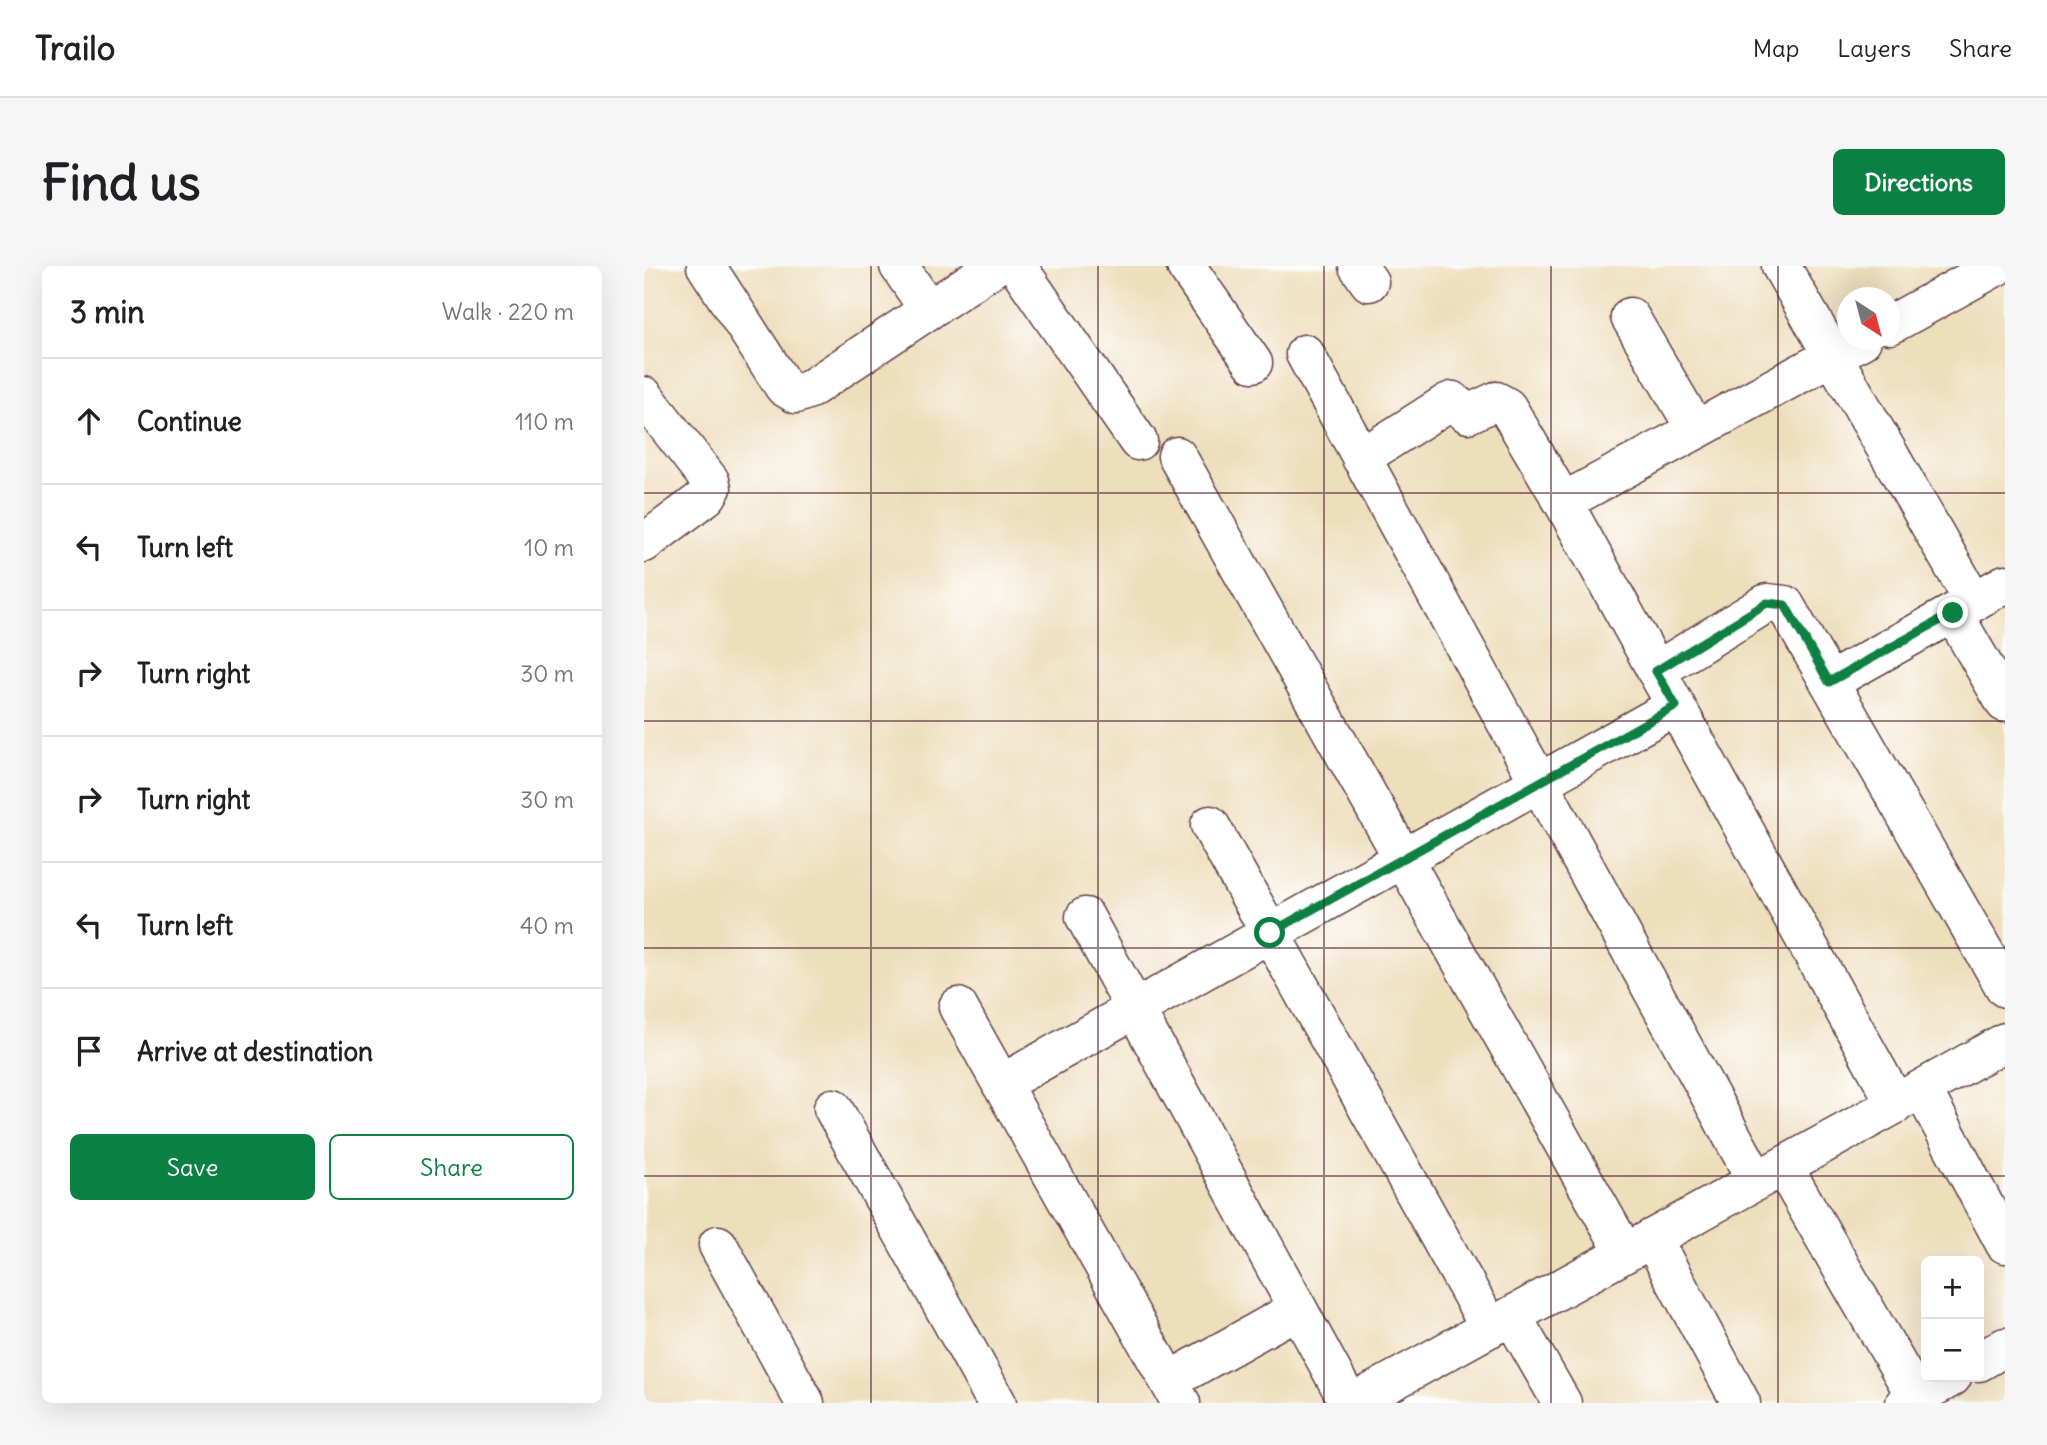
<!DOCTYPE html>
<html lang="en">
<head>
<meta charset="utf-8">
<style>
  body { margin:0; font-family:Delius,sans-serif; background:#f6f6f6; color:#202124 }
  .controls { position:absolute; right:21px; bottom:21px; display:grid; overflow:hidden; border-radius:10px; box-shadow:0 7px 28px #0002 }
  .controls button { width:63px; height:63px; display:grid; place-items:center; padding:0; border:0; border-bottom:2px solid #e0e0e0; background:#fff; color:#202124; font:35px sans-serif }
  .compass { position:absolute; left:1193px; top:21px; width:63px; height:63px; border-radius:50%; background:#fff; box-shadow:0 7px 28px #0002; rotate:144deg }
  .stop { position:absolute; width:21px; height:21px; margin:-16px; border:5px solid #0b8043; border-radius:50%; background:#fff }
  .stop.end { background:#0b8043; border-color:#fff; box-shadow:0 2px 7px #0008 }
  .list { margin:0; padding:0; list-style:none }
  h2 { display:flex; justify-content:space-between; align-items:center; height:91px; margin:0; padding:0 28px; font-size:30px }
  h2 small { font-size:23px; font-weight:400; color:#757577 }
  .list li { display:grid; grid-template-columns:46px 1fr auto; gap:21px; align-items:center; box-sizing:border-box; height:126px; padding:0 28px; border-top:2px solid #e0e0e0 }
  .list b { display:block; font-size:26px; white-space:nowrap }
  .list em { font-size:23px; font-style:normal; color:#757577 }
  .actions { display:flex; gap:14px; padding:21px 28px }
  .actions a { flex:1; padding:16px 0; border:2px solid #0b8043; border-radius:10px; text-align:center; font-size:24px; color:#0b8043 }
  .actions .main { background:#0b8043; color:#fff }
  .icon { flex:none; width:38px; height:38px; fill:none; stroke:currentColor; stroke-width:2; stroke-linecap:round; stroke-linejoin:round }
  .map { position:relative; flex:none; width:1361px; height:1137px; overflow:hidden; border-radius:10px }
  header { display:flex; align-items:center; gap:42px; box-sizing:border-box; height:98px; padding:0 35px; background:#fff; border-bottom:2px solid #e0e0e0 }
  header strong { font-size:33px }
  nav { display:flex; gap:38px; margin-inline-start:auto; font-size:24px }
  .intro { display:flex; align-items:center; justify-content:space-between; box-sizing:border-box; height:168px; padding:0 42px }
  h1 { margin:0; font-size:49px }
  .button { padding:18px 32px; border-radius:10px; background:#0b8043; color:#fff; font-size:24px; font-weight:700 }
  main { display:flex; gap:42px; padding:0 42px }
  aside { flex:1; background:#fff; border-radius:10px; box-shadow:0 7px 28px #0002 }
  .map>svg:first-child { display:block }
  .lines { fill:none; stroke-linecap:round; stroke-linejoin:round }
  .minor-casing { stroke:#623c41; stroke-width:41 }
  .minor { stroke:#fff; stroke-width:38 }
  .route { stroke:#0b8043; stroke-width:9 }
  .grid { fill:none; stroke:#4a1f2b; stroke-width:2; stroke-opacity:0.55 }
</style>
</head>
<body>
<header>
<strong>Trailo</strong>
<nav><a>Map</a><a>Layers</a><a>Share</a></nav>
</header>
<div class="intro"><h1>Find us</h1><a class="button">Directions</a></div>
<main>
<aside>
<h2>3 min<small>Walk · 220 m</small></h2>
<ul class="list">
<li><svg class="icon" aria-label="ahead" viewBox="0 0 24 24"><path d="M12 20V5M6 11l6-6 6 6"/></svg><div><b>Continue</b></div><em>110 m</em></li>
<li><svg class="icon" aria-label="left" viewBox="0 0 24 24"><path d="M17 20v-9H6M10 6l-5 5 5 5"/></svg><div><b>Turn left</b></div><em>10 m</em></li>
<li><svg class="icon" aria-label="right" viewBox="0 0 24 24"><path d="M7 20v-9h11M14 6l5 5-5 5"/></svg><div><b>Turn right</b></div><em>30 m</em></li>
<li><svg class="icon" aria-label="right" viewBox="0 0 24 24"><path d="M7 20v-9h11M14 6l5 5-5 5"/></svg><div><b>Turn right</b></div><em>30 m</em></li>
<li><svg class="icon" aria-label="left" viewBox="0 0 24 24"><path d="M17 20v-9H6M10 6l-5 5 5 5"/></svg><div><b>Turn left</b></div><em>40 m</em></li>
<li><svg class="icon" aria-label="arrive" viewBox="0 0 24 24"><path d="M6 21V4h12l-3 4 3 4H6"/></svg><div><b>Arrive at destination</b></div></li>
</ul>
<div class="actions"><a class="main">Save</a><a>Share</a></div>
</aside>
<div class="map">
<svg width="1361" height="1137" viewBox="0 0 1361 1137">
  <rect width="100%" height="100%" fill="#fff"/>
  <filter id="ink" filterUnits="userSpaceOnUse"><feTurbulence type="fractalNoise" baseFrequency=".0143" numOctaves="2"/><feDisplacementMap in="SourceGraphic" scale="14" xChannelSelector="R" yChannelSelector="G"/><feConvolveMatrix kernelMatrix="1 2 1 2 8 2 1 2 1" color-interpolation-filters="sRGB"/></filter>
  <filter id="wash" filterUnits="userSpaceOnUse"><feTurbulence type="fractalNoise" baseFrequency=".00686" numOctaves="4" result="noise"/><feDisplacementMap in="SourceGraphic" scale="28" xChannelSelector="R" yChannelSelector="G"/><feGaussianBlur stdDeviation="1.57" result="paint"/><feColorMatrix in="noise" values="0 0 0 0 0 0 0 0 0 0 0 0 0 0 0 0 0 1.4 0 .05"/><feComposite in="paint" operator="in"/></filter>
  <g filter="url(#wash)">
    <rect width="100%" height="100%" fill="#eddebc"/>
  </g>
  <g filter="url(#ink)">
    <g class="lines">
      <defs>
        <path id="minor" d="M62,0l78,121 12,7 14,-5 185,-123
          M255,0l30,44
          M373,0l121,175
          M542,0l67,97
          M714,0l11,16
          M1137,0l193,336
          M986,51l66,113
          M1246,59l107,-59
          M661,88l451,826
          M0,130l66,85 2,7 -5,8 -63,47
          M533,190l448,797
          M919,236l299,-162
          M1309,347l52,90
          M1012,405l111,-68 18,2 220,383
          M1185,416l176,-98
          M566,559l280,503
          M441,651l264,486
          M314,741l223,396
          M357,818l675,-378
          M1278,823l83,155
          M1256,835l105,-59
          M189,842l164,295
          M1139,900l133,231
          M1008,972l89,165
          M74,979l87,158
          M868,1050l50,87
          M1335,1096l26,-15
          M525,1115l129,-72
          M709,1137l543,-299 -333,-602 -56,-95 -11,-6 -28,13 -16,-13 -5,2 -86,55
          M1261,1137l47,-26"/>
      </defs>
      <use href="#minor" class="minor-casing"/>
      <use href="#minor" class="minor"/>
    </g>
  </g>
  <g class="lines" filter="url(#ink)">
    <path class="route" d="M626,667l406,-227 -20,-35 111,-68 18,2 44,77 124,-69"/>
  </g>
  <path class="grid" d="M227,0v1137M454,0v1137M680,0v1137M907,0v1137M1134,0v1137M0,227h1361M0,455h1361M0,682h1361M0,910h1361"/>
</svg>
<div class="controls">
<button>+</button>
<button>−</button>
</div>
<svg class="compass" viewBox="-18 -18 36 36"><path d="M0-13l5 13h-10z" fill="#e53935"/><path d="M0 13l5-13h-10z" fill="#757577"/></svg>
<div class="stop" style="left:626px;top:667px"></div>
<div class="stop end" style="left:1309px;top:347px"></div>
</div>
</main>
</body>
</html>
